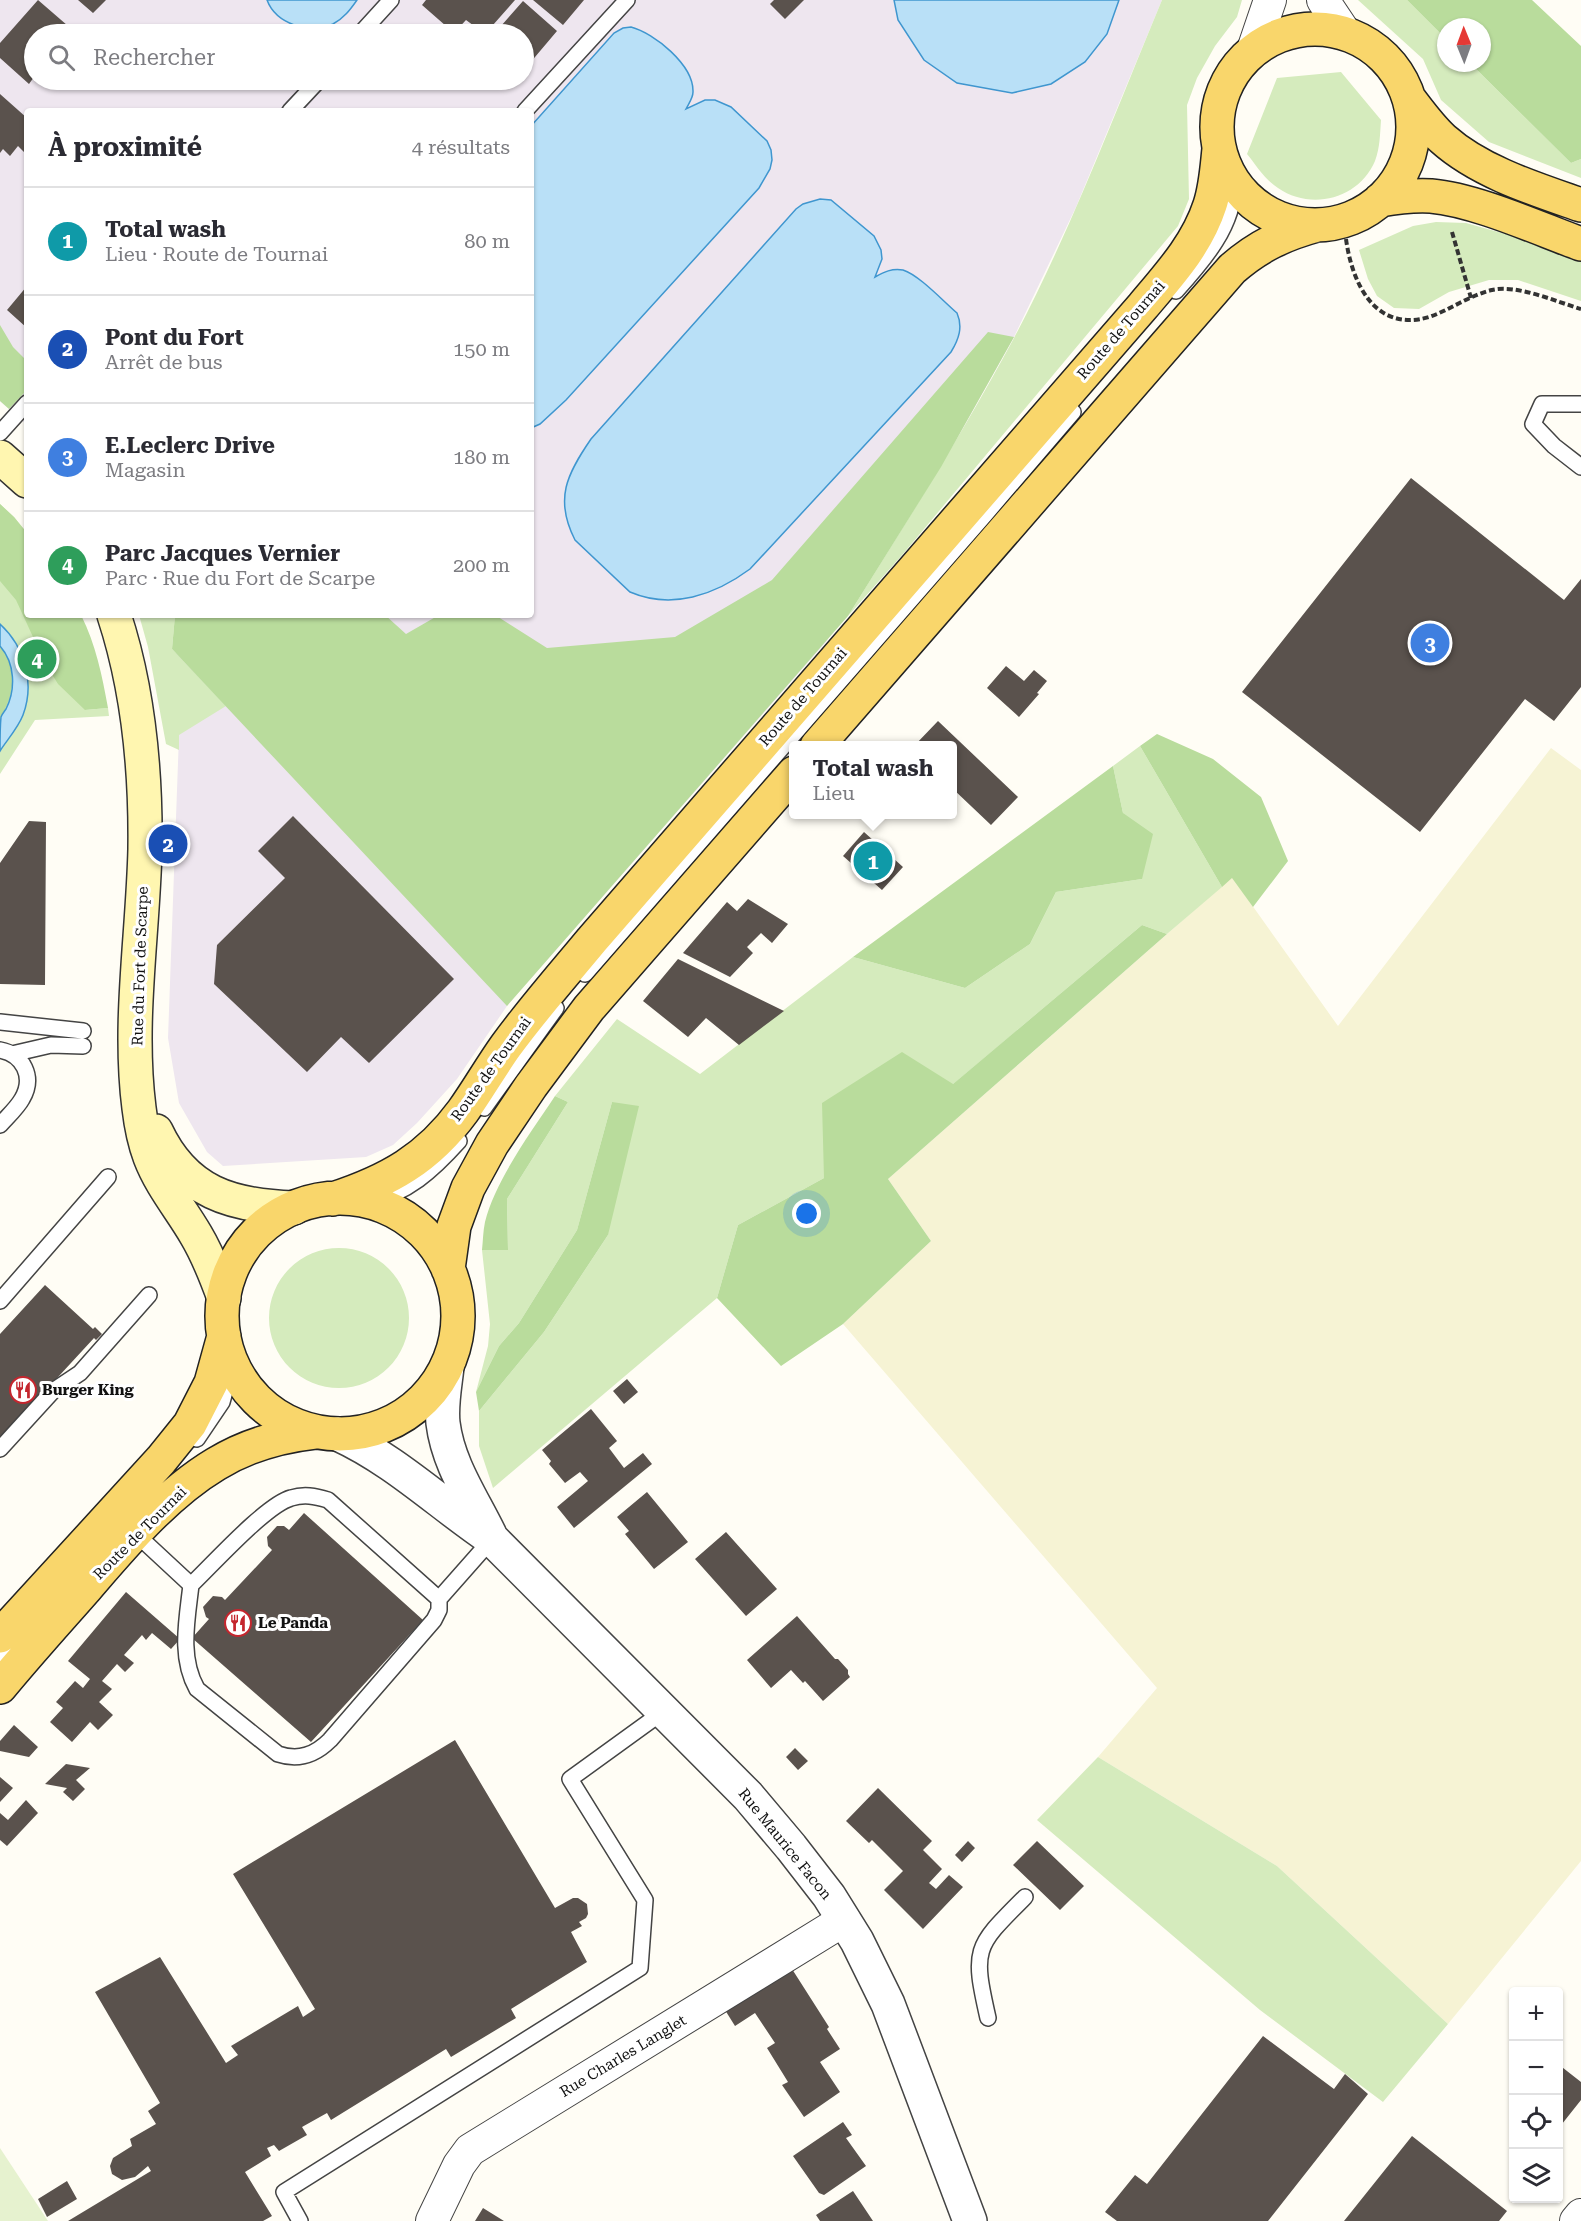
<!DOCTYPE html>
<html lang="fr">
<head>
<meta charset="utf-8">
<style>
  body { margin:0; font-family:"Roboto Serif",serif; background:#f2f2f3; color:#2b2b33 }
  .controls { position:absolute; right:18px; bottom:18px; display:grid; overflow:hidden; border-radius:6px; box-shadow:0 2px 4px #0004 }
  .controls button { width:54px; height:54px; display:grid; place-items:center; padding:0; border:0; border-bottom:2px solid #e1e1e2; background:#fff; color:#2b2b33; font:30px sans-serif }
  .compass { position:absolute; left:1437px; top:18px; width:54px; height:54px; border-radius:50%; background:#fff; box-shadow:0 2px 4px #0004; rotate:359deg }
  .you { position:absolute; left:807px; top:1214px; width:21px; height:21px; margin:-15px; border:4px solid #fff; border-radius:50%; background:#1a73e8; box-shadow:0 0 0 9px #1a73e833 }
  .badge { display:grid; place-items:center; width:39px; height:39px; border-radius:50%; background:#d93025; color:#fff; font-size:20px; font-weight:700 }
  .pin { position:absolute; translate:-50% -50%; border:3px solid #fff; box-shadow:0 2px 6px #0006 }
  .popup { position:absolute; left:789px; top:741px; width:168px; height:78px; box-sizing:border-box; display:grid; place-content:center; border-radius:6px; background:#fff; filter:drop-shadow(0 2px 4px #0005); font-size:20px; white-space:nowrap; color:#7c7c81 }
  .popup b { font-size:22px; color:#2b2b33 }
  .popup::after { content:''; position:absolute; left:50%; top:100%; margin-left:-12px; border:12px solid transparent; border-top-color:#fff }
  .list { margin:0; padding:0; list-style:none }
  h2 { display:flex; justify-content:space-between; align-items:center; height:78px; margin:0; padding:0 24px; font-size:26px }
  h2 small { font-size:20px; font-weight:400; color:#7c7c81 }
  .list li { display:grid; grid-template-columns:39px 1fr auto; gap:18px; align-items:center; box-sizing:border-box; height:108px; padding:0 24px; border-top:2px solid #e1e1e2 }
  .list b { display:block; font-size:22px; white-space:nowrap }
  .list p { margin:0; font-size:20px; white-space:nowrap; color:#7c7c81 }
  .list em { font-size:20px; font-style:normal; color:#7c7c81 }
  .icon { flex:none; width:33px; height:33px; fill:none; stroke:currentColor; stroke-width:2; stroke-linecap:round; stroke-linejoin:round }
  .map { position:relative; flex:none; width:1581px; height:2221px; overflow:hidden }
  .search { position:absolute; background:#fff; box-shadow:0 2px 4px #0004; left:24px; top:24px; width:510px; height:66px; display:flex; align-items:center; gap:15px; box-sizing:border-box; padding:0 21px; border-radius:33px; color:#7c7c81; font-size:22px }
  .panel { position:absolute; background:#fff; box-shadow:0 2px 4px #0004; left:24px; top:108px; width:510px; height:510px; border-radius:6px }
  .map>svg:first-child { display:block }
  .industrial { fill:#eee6ef; fill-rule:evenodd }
  .farmland { fill:#f6f3d4 }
  .green { fill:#d5ebbd }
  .forest { fill:#b9dc9c }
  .pitch { fill:#e6f2cf }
  .water { fill:#b9e0f7; stroke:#3f96cf; stroke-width:1.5 }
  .building { fill:#5a524d }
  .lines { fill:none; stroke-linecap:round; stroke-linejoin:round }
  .service-casing { stroke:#444; stroke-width:18 }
  .minor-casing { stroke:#444; stroke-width:34 }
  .tertiary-casing { stroke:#444; stroke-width:36 }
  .secondary-casing { stroke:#333; stroke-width:36 }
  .primary-casing { stroke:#222; stroke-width:36 }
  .path { stroke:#333; stroke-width:4; stroke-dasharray:6 3; stroke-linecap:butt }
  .service { stroke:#fff; stroke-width:15 }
  .minor { stroke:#fff; stroke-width:32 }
  .tertiary { stroke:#fff; stroke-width:33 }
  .secondary { stroke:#fff6b0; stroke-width:33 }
  .primary { stroke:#f9d66b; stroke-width:33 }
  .labels { text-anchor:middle; stroke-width:6; stroke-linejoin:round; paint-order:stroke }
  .street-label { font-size:15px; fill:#111; stroke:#fff }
  .poi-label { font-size:15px; font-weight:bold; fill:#111; stroke:#fff; text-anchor:start }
</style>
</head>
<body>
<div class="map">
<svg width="1581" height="2221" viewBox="0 0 1581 2221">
  <rect width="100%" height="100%" fill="#fffdf5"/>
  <path class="industrial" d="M0,0h1162l-86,207 -62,130 -73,130 -115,175 -319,364 -50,73 -40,44 -24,22 -27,12 -143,9 -16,-14 -28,-49 -11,-65 11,-303 -4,-120h356v-504h-504v314l-27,-24zM34,34h490v46h-490z"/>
  <path class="farmland" d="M1551,748l30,22v1091l-133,163 -171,-158 -179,-109 59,-69 -314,-364 88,-83 -43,-62 344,-302 106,149z"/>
  <path class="green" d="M1162,0h80l-5,17 -22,29 -18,32 -10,27 2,94 -11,27 -275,328 -55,62c57,-92 115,-183 166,-278 57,-108 101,-225 148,-338z
    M1358,0h49l39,39v24h24l101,100 10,-4v19l-92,-36 -48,-42 -18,-41z
    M1341,72l40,48c-1,14 -1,28 -6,41 -16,38 -64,50 -97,27 -13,-8 -22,-23 -31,-34l30,-76z
    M1436,222l30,1 115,32v46l-63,-21h-29l-40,12 -30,17 -25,-1 -17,-12 -9,-17 -9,-29 54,-24z
    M0,504l14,13 13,16v82h54l4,95 23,-2 1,8 -74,4 -35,54z
    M139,615h36l-3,34 54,57 -47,29v15l-13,-6 -18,-97z
    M1140,746l82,141 -55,47 -25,-9 -190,160 -128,93 -86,47 -21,73 -224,190 -14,-42v-35l65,-79 64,-97 4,-133 -35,128 -58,93 -20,23 -23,46 12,-46 2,-22 -8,-74 26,-1 -1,-50 61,-97 -13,-6 62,-77 83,55 153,-117 112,31 65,-44 26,-52 86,-13 -19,-66 -10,-47z
    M269 1318a70 70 0 1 1 140 0a70 70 0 1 1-140 0Z
    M1098,1757l179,109 171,158 -65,78 -123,-92 -223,-190z"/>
  <path class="forest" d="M1407,0h125l49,46v113l-10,4 -101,-100h12v-36h-36v12z
    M0,325l13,22 14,14v29l-18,19 -9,-8z
    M988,332l26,5 -73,130 -93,149 -341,390 -335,-357 3,-34h210l21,19 33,-19h56l52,33 128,-11 97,-57z
    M0,504l14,13 13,16v82h54c15,30 21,60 27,93l-23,2 -27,-26 -13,-21 -29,-63 -16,-19z
    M0,646c19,22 14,50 0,72z
    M1157,734l56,25 48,38 27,64 -35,46 -21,-29 -10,9 -82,-141z
    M1113,766l10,47 30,21 -11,45 -86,13 -26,52 -65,44 -112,-31z
    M1142,925l25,9 -279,245 43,62 -88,83 -62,42 -64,-68 21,-73 86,-47 -2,-75 80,-51 51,32z
    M555,1096l13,6 -61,97 1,51h-26c1,-9 1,-19 3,-28 10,-41 46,-90 70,-126z
    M612,1102l27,4 -31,129 -64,97 -65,79 -3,-19 23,-46 20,-23 58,-93z"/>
  <path class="pitch" d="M0,2148l48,73h-48z"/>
  <path class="water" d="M267,0h90c-7,10 -13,18 -24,24 -23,11 -57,0 -66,-24z
    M894,0h225l-12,34 -22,28 -34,22 -39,9 -55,-10 -33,-23 -26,-40z
    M631,27c23,6 63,38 62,65 0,6 -4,11 -7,17l19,-9h10l16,7 36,34 4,9 1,10 -2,9 -11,19 -193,212 -26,24 -9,4v-302l83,-93 9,-5z
    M820,199l11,1 43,36 7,14 1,9 -7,18c9,-5 17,-9 28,-7 16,5 40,31 54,43 6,14 2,26 -6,39l-201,217c-35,26 -78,41 -120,23l-55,-52c-21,-41 -8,-66 16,-101l205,-230 7,-5z
    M0,624c25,23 35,59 23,91 -5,13 -16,25 -23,36 0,-10 0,-24 1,-34 1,-3 3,-5 5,-8 10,-20 9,-46 -6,-63z"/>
  <path class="building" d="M38,0l37,32 -2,2h-39v43l-5,7 -29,-26v-15z
    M78,0h28l-13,13z
    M426,0h89l-30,34 -19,-14 -12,13 -32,-28z
    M533,0h51l-21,25z
    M774,0h30l-19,19 -15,-15z
    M523,1l34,30 -33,39v-36h-30z
    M0,94l27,24v37l-9,-9 -8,10 -7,-7 -3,4z
    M27,286v42l-20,-18z
    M1411,478l153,122 17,-21v108l-27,34 -29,-22 -105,133 -178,-140z
    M1006,666l18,15 10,-11 13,11 -10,12 2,1 -20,23 -32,-29z
    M938,721l80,76 -27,28 -39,-37v-42h-38z
    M293,816l161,163 -85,84 -28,-26 -34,35 -93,-88 3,-39 68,-67 -27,-27z
    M29,821l17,1 -1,163 -45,-1v-121z
    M864,832l39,35 -21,23 -39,-34z
    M748,899l40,25 -16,19 -11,-10 -14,14 6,6 -23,24 -47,-24 44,-51 10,9z
    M678,959l106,52 -45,34 -33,-27 -18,19 -45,-36z
    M45,1285l48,44 2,-2 7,7 -6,6 -2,-2 -94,102v-106z
    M627,1379l11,13 -14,12 -11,-13z
    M591,1409l26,32 -8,7 15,20 19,-15 9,11 -78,64 -17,-21 31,-26 -8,-9 -15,11 -16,-19 2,-3 -9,-11z
    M647,1492l41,50 -34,27 -29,-35 4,-3 -12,-14z
    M304,1513l119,107 -112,122 -119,-104 17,-19 -3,-2 -3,-10 10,-11 9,1 3,3 47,-50 -4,-4 -1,-9 10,-11h7l5,4z
    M726,1532l51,57 -31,27 -51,-57z
    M126,1592l54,47 -9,10 -19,-16 -6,7 -4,-5 -18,20 10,8 -9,9 -8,-8 -15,17 10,8 -13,13 14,13 -15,15 -8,-8 -18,20 -22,-20 13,-14 -7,-6 19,-21 8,7 7,-9 -22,-18z
    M797,1616l38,43h3l10,11v4l2,3 -27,24 -18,-20 -2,2 -12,-13 -20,18 -24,-28z
    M14,1725l24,22 -9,10 -29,-6v-10z
    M455,1740l100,168 18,-10h5l9,6 1,10 -2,4 -7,4 3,4 -11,6 16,30 -76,47 5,9 -65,39 -5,-8 -115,71 -4,-7 -25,14 5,8 -28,16 -5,-6 -7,3 4,8 -26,16 27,44 -9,5h-195l83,-50 -3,-5 -13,11 -13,3 -10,-6 -2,-8 3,-8 19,-12 -2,-7 26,-15 -8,-13 12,-8 -65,-111 65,-35 66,106 12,-8 -7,-9 67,-40 5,11 12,-8 -82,-135z
    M795,1748l13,13 -10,9 -12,-13z
    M66,1764l24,4 -14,12 9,9 -12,12 -10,-9 4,-4 -22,-4z
    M0,1777l13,11 -13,14z
    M878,1788l54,53 -9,9 19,19 -13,14 7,6 13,-14 14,12 -40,42 -39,-39 19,-19 -31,-31 -3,3 -23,-22z
    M26,1800l12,13 -31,33 -7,-6v-27l8,7z
    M968,1841l7,7 -13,14 -7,-7z
    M1037,1841l47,45 -24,24 -47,-45z
    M792,1969l37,58 -2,2 13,20 -20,13 20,30 -36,25 -22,-32 6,-3 -21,-34 8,-5 -20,-30 -20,13 -10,-16z
    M1263,2036l71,53 11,-15 23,20 -100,127h-151l-12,-9 30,-37 12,9z
    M1558,2064l23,18v18l-23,29z
    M843,2122l9,13 -6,3 20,28 -42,29 -5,-2 -26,-37z
    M1412,2136l95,75 -8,10h-155z
    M67,2181l10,18 -30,18 -9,-18z
    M853,2191l20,30h-53l-4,-6z
    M483,2208l21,13h-29z"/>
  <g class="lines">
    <defs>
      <path id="service" d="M360,34l31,-34
        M290,111l29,-31
        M525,111l102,-111
        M1176,291c27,-30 59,-66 58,-109
        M1581,404h-39l-9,20 21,22 27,21
        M0,433l27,-30
        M585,974l399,-458 89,-104
        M0,1022l83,9
        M0,1050c23,4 35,27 22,49 -5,9 -14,17 -22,26
        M12,1054l39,-9 32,1
        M484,1108l72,-100
        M368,1202c39,-8 65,-32 91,-61
        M0,1301l108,-124
        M197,1439l25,-37 9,-32
        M0,1449l53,-58 27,-18 69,-78
        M135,1533l56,52c22,-21 75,-80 100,-87 13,-4 24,-2 37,2l111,99 53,-60
        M191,1585c-4,35 -12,72 6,104l81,65c21,7 37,1 52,-14l104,-120 5,-10v-11
        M0,1661l22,-25
        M988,2018c-16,-70 -13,-71 37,-121
        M300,2221l-16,-29 356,-224 5,-68 -75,-121 94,-68"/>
      <path id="minor" d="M1323,0l22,33
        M1253,50l17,-50
        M432,2221l27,-56 11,-15 374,-230
        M1576,2221l5,-6"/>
      <path id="tertiary" d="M447,1367c-2,18 -6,38 -4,56 5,41 29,75 47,112
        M338,1434c57,26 102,70 154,105l256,257 43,51 38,49 28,45 31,63 82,217"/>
      <path id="secondary" d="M0,457l27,24
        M114,615c25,76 32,154 31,234 -2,86 -17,173 -6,259 2,17 5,33 11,49 11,29 31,52 46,78 12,20 20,41 28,63
        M156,1131c29,62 76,75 138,77"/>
      <path id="primary" d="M1217 127a98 98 0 1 1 196 0a98 98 0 1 1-196 0Z
        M1410,100c10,13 20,27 33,39 37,33 92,50 138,66
        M1380,200c17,-3 34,-5 51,-4 45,4 106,32 150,48
        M817,746l415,-477c26,-23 52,-35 85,-44
        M222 1316a118 118 0 1 1 236 0a118 118 0 1 1-236 0Z
        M333,1199c55,-18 95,-40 130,-88 15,-21 28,-44 43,-65 27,-37 57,-71 86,-106l551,-634c26,-31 54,-61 67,-101 6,-18 7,-37 9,-56
        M448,1269l6,-43 14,-38 24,-44 39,-58 58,-78 205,-235
        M0,1636l161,-176 29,-36 21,-41 13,-47
        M0,1687c28,-34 58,-67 87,-100 38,-44 79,-93 129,-123 31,-19 63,-28 99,-32"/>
    </defs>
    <use href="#service" class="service-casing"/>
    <use href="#minor" class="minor-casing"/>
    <use href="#tertiary" class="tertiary-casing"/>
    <use href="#secondary" class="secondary-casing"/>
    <use href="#primary" class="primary-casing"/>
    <path class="path" d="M1452,232l19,66
      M1346,239c6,44 29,94 83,78 21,-7 41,-22 63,-27 25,-6 65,12 89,19"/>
    <use href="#service" class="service"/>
    <use href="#minor" class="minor"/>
    <use href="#tertiary" class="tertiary"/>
    <use href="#secondary" class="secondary"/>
    <use href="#primary" class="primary"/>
  </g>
  <defs>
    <symbol id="restaurant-ring" viewBox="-11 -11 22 22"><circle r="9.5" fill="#fff" stroke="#c4262e" stroke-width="1.5"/><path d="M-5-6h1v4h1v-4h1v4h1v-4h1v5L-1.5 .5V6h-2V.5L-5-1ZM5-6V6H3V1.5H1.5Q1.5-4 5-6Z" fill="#c4262e"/></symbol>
  </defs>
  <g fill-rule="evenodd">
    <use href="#restaurant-ring" x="8" y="1375" width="30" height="30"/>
    <use href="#restaurant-ring" x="223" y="1608" width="30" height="30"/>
  </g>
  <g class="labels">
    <g class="street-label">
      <text transform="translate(1121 330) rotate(-49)" y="5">Route de Tournai</text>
      <text transform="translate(803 697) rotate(-49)" y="5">Route de Tournai</text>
      <text transform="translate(140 966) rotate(-88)" y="5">Rue du Fort de Scarpe</text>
      <text transform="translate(491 1069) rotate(-54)" y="5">Route de Tournai</text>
      <text transform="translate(140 1533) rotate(-45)" y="5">Route de Tournai</text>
      <text transform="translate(785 1844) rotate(51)" y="5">Rue Maurice Facon</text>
      <text transform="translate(623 2056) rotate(-31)" y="5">Rue Charles Langlet</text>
    </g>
    <g class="poi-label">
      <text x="42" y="1395">Burger King</text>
      <text x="258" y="1628">Le Panda</text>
    </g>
  </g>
</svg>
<div class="controls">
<button>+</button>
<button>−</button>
<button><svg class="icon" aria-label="locate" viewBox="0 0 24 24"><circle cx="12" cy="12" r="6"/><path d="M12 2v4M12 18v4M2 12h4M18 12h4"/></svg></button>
<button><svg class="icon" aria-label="layers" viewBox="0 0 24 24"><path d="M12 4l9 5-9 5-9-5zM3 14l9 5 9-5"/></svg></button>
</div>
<svg class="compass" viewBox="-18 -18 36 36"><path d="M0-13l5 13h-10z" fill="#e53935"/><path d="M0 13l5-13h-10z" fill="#7c7c81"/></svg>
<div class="you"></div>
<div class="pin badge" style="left:873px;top:861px;background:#0f9aa8">1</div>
<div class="popup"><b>Total wash</b>Lieu</div>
<div class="pin badge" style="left:168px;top:844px;background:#1a4fb4">2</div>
<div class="pin badge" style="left:1430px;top:643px;background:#3f7fe0">3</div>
<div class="pin badge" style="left:37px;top:659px;background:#2e9e5b">4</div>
<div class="search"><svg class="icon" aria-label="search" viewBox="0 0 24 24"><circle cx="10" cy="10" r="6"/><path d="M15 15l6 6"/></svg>Rechercher</div>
<section class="panel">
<h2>À proximité<small>4 résultats</small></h2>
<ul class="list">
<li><span class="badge" style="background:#0f9aa8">1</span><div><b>Total wash</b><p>Lieu · Route de Tournai</p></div><em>80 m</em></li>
<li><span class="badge" style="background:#1a4fb4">2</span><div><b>Pont du Fort</b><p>Arrêt de bus</p></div><em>150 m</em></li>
<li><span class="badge" style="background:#3f7fe0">3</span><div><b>E.Leclerc Drive</b><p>Magasin</p></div><em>180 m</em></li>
<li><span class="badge" style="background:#2e9e5b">4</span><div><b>Parc Jacques Vernier</b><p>Parc · Rue du Fort de Scarpe</p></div><em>200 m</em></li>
</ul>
</section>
</div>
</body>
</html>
